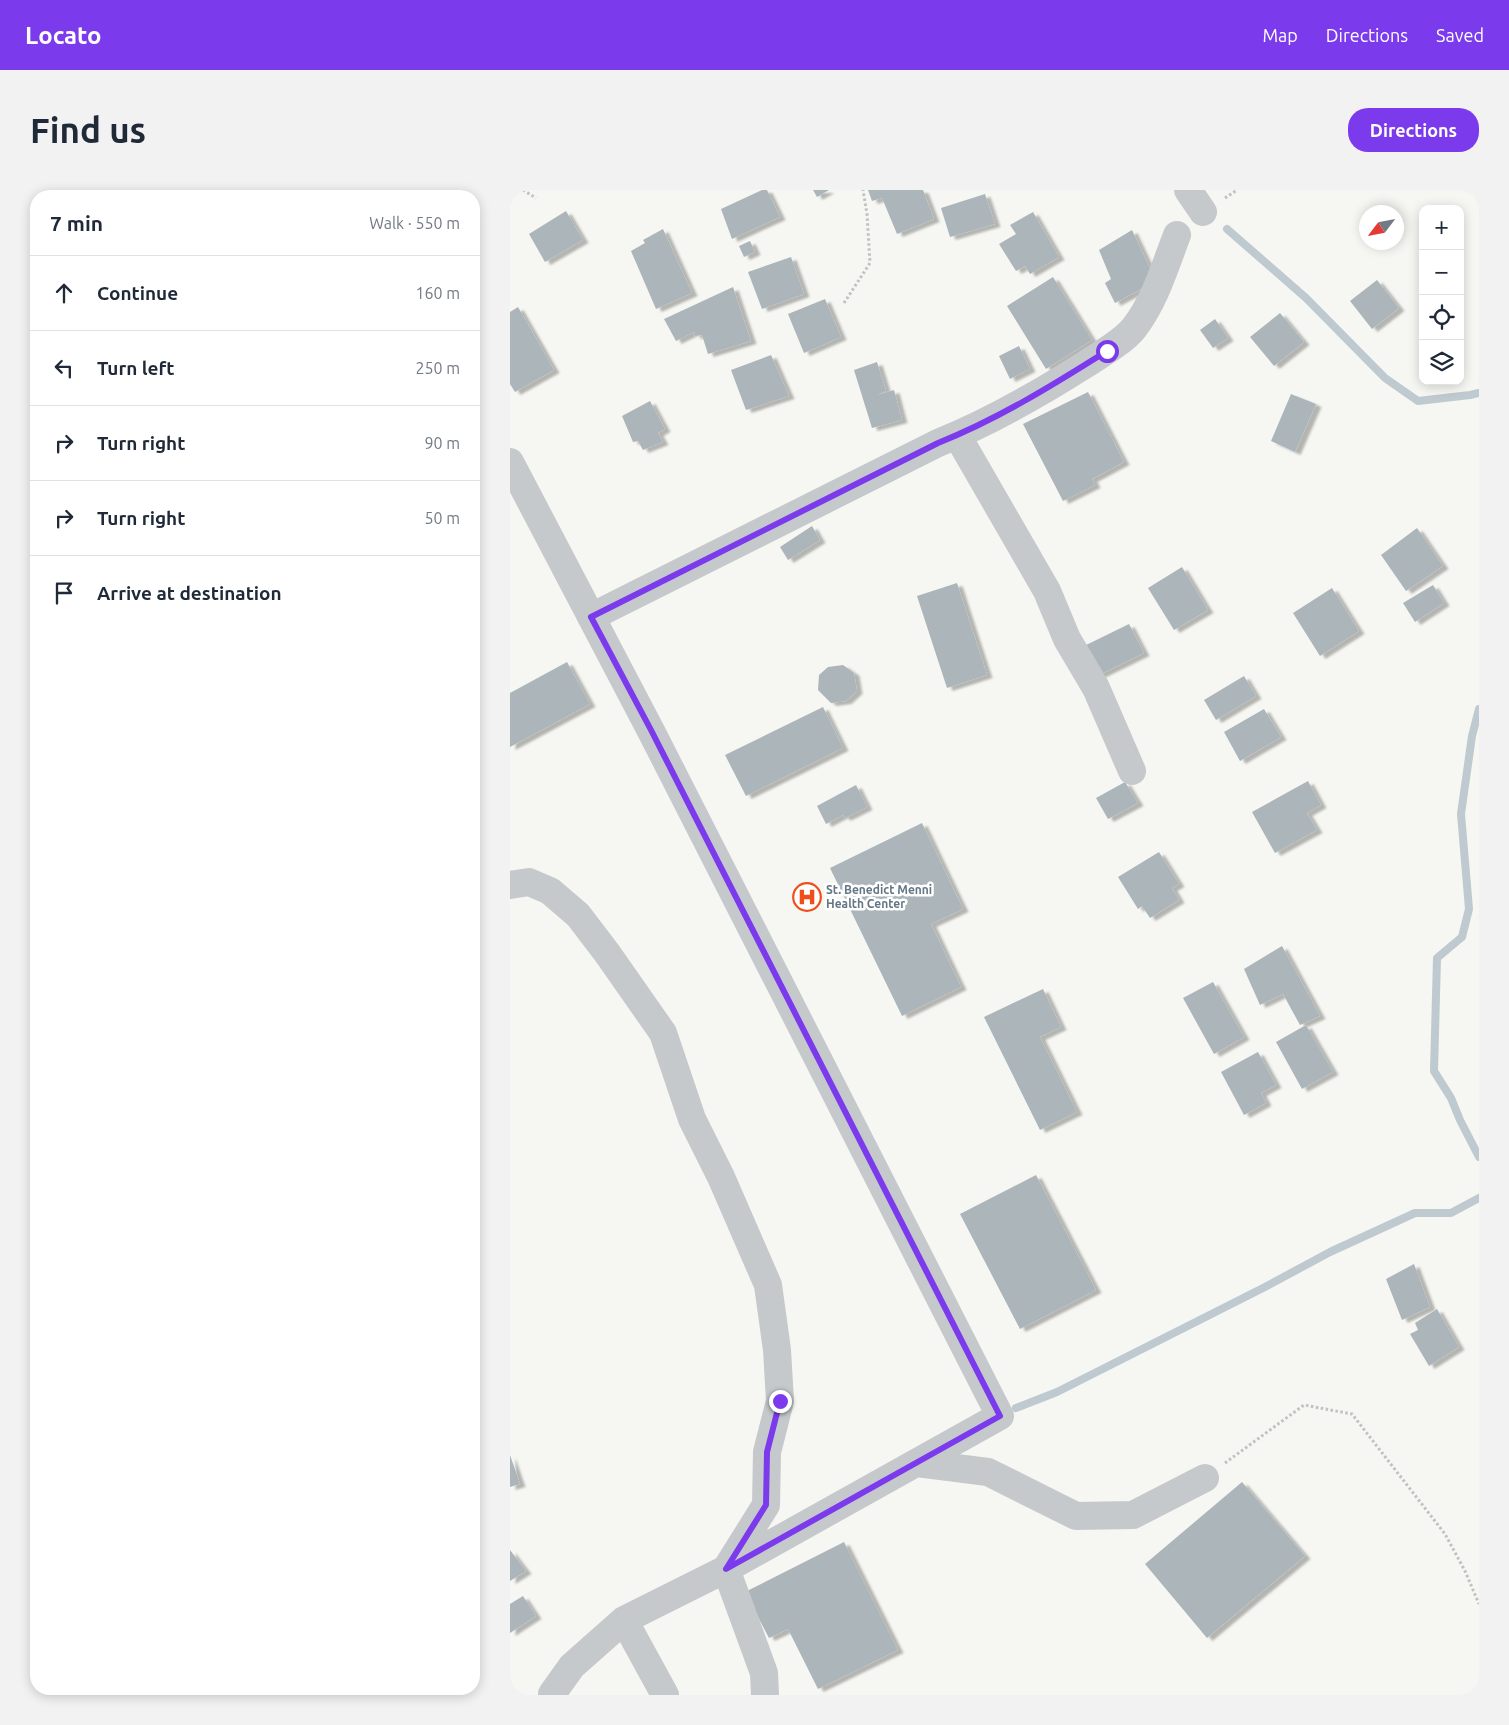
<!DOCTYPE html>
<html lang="en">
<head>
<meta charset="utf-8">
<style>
  body { margin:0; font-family:Ubuntu,sans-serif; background:#f2f2f3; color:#1f2937 }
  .controls { position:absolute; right:15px; top:15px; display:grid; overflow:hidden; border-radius:10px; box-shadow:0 2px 12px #0003 }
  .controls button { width:45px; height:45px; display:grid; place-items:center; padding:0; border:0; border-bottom:1px solid #e0e1e3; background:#fff; color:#1f2937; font:25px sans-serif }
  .compass { position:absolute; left:849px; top:15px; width:45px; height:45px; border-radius:50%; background:#fff; box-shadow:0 2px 12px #0003; rotate:238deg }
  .stop { position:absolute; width:15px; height:15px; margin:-11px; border:4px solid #7c3aed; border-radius:50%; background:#fff }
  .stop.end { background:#7c3aed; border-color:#fff; box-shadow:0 1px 5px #0008 }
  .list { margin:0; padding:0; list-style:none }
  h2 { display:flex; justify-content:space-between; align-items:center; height:65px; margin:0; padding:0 20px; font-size:21px }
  h2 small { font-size:16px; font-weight:400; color:#747a83 }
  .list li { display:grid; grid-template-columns:32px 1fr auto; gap:15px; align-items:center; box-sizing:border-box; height:75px; padding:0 20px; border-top:1px solid #e0e1e3 }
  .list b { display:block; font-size:19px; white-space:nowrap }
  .list em { font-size:16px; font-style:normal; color:#747a83 }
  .icon { flex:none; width:28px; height:28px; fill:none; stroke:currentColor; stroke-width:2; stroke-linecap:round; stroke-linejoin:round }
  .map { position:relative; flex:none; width:969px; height:1505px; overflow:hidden; border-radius:20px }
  header { display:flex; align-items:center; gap:30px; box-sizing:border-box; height:70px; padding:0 25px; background:#7c3aed; color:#fff }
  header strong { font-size:24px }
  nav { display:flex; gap:28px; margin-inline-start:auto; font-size:18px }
  .intro { display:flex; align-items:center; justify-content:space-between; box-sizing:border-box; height:120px; padding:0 30px }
  h1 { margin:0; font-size:35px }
  .button { padding:12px 22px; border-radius:20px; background:#7c3aed; color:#fff; font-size:18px; font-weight:700 }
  main { display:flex; gap:30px; padding:0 30px }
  aside { flex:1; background:#fff; border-radius:20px; box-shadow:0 2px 12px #0003 }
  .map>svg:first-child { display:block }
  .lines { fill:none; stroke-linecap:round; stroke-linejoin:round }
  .stream { stroke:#becacf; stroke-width:8 }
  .building { fill:#acb5ba; filter:url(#shadow) }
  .path { stroke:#bfc1c3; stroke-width:3; stroke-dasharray:2.5 2.5; stroke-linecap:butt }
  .minor { stroke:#c5c9cc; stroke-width:28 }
  .route { stroke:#7c3aed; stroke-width:6 }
  .labels { text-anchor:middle; stroke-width:5; stroke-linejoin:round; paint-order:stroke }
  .poi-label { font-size:12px; font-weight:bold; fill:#637686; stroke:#fff; text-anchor:start }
</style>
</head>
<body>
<header>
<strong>Locato</strong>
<nav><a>Map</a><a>Directions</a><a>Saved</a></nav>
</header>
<div class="intro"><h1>Find us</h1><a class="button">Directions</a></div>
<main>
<aside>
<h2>7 min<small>Walk · 550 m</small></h2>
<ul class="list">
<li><svg class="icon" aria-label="ahead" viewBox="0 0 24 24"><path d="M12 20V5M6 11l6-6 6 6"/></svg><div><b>Continue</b></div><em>160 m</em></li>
<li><svg class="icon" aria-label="left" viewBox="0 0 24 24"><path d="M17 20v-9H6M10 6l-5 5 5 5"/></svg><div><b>Turn left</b></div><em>250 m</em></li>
<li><svg class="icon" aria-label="right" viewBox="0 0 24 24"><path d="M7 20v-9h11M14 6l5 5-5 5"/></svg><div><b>Turn right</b></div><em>90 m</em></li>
<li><svg class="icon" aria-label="right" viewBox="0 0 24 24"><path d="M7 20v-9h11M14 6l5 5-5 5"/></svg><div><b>Turn right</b></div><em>50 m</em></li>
<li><svg class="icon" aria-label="arrive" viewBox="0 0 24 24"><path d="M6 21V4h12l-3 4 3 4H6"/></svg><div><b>Arrive at destination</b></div></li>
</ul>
</aside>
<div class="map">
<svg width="969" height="1505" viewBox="0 0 969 1505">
  <defs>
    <filter id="shadow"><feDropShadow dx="5.5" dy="3" stdDeviation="1" flood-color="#0004"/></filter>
  </defs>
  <rect width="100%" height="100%" fill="#f6f6f2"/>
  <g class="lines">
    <path class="stream" d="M717,39l79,69 79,80 33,23 52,-6 9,-2
      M969,519l-7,27 -11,78 8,95 -7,28 -25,21 -3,113 17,27 9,22 19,37
      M506,1218l41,-16 208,-105 65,-35 85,-39h36l28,-15"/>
  </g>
  <path class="building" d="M252,0h5l13,27 -48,22 -11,-30z
    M303,0h16l-12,7z
    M358,0h55l11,29 -37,15 -15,-36 -10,3z
    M475,4l10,30 -45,13 -9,-29z
    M56,21l17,29 -38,22 -16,-28z
    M523,22l26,45 -29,17 -5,-8 -9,5 -17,-27 17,-10 -6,-9z
    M153,39l29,64 -36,16 -25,-58 14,-8 -2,-3z
    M622,40l24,51 -41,22 -10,-20 6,-4 -12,-29z
    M240,51l5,11 -11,5 -5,-11z
    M281,67l13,37 -42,15 -14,-37z
    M543,87l39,63 -46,29 -39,-63z
    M867,90l22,28 -27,21 -22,-28z
    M223,97l18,54 -43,13 -6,-19 -7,1 -1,-4 -18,9 -12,-22z
    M315,109l16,38 -37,16 -16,-39z
    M8,117l36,63 -39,22 -5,-8v-72z
    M770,123l24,29 -30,24 -24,-29z
    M705,129l13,19 -15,10 -13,-18z
    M509,156l11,23 -20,10 -11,-23z
    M261,165l18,41 -43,14 -15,-40z
    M367,172l9,29 -9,4 17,-5 8,30 -30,8 -18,-58z
    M578,202l36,70 -32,17 3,6 -32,16 -40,-77z
    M781,204l25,10 -21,48 -24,-11z
    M140,211l15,28 -7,4 5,9 -20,8 -5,-9 -5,1 -11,-26z
    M302,336l8,14 -32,20 -8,-13z
    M907,338l26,38 -37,25 -25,-36z
    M672,377l26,43 -34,20 -26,-42z
    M447,393l30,92 -40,13 -30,-92z
    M923,395l11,18 -29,19 -12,-19z
    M822,398l27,43 -39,25 -27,-43z
    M619,434l15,29 -47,23 -15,-29z
    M57,472l23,42 -80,43v-54z
    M333,475l11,8 3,18 -11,10 -15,2 -13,-13 1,-15 9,-8z
    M734,486l12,20 -40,24 -12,-20z
    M313,517l20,41 -97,48 -21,-41z
    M754,519l17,28 -41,24 -16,-29z
    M798,591l13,24 -14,8 10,17 -42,23 -23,-41z
    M615,592l13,21 -30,16 -12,-21z
    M346,595l11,22 -22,11 -2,-3 -17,9 -9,-18z
    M412,633l41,86 -32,15 30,63 -59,29 -72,-148z
    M649,662l20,32 -7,4 7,12 -29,18 -8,-12 -4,3 -20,-32z
    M772,756l38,70 -20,9 -17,-31 -23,11 -16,-36z
    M703,792l31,55 -30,17 -31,-56z
    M533,799l18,38 -21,10 37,75 -37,18 -56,-113z
    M796,835l27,47 -31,17 -26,-47z
    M748,862l18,33 -15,8 5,10 -22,12 -23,-43z
    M526,985l60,115 -76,39 -60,-115z
    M904,1074l16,43 -28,13 -16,-41z
    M927,1119l22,38 -30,19 -19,-32 8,-4 -3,-7z
    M0,1265l10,29 -10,3z
    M732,1292l63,74 -98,82 -62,-74z
    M334,1352l54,108 -80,39 -30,-60 -19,9 -24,-46z
    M0,1360l16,21 -16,10z
    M13,1406l13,20 -26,17v-29z"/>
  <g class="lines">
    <path class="path" d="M13,0l13,8
      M715,8l12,-8
      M334,113l26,-40 -3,-49 -4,-24
      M715,1273l79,-58 48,9 93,120 20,37 14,33"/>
    <path class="minor" d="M678,0l15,22
      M447,245l90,156 20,48 29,49 36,83
      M0,272l141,269 349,685 -274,153 -102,51 -52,46 -20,28
      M81,427l347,-174c52,-21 101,-49 148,-79 15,-10 37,-22 48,-36 21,-27 31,-62 43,-93
      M0,695l19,-3 21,9 28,24 29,38 56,80 29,86 29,58 47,108 9,65 3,51 -13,51 -1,53 -40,64 38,104 1,22
      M407,1273l71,9 88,44 57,-1 72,-37
      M114,1430l41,75"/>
  </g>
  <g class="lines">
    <path class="route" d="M270,1211l-13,51 -1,53 -40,64 274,-153 -349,-686 -60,-113 347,-174c60,-24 115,-58 169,-92"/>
  </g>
  <defs>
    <symbol id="hospital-ring" viewBox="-11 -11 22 22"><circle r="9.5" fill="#fff" stroke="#ef4e1a" stroke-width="1.5"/><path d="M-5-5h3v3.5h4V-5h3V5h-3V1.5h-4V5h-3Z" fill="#ef4e1a"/></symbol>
  </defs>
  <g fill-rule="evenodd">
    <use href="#hospital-ring" x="281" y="691" width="32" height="32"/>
  </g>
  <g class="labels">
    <g class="poi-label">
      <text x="316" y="704">St. Benedict Menni<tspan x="316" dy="14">Health Center</tspan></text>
    </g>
  </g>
</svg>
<div class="controls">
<button>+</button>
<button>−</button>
<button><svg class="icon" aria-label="locate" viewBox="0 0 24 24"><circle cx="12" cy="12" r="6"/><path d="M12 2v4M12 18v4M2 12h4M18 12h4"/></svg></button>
<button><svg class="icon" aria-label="layers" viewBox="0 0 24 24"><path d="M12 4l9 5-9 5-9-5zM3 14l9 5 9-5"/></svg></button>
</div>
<svg class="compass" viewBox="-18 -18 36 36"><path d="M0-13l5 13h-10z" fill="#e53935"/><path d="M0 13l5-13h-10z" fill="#747a83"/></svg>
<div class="stop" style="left:597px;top:161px"></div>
<div class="stop end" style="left:270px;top:1211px"></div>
</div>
</main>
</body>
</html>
